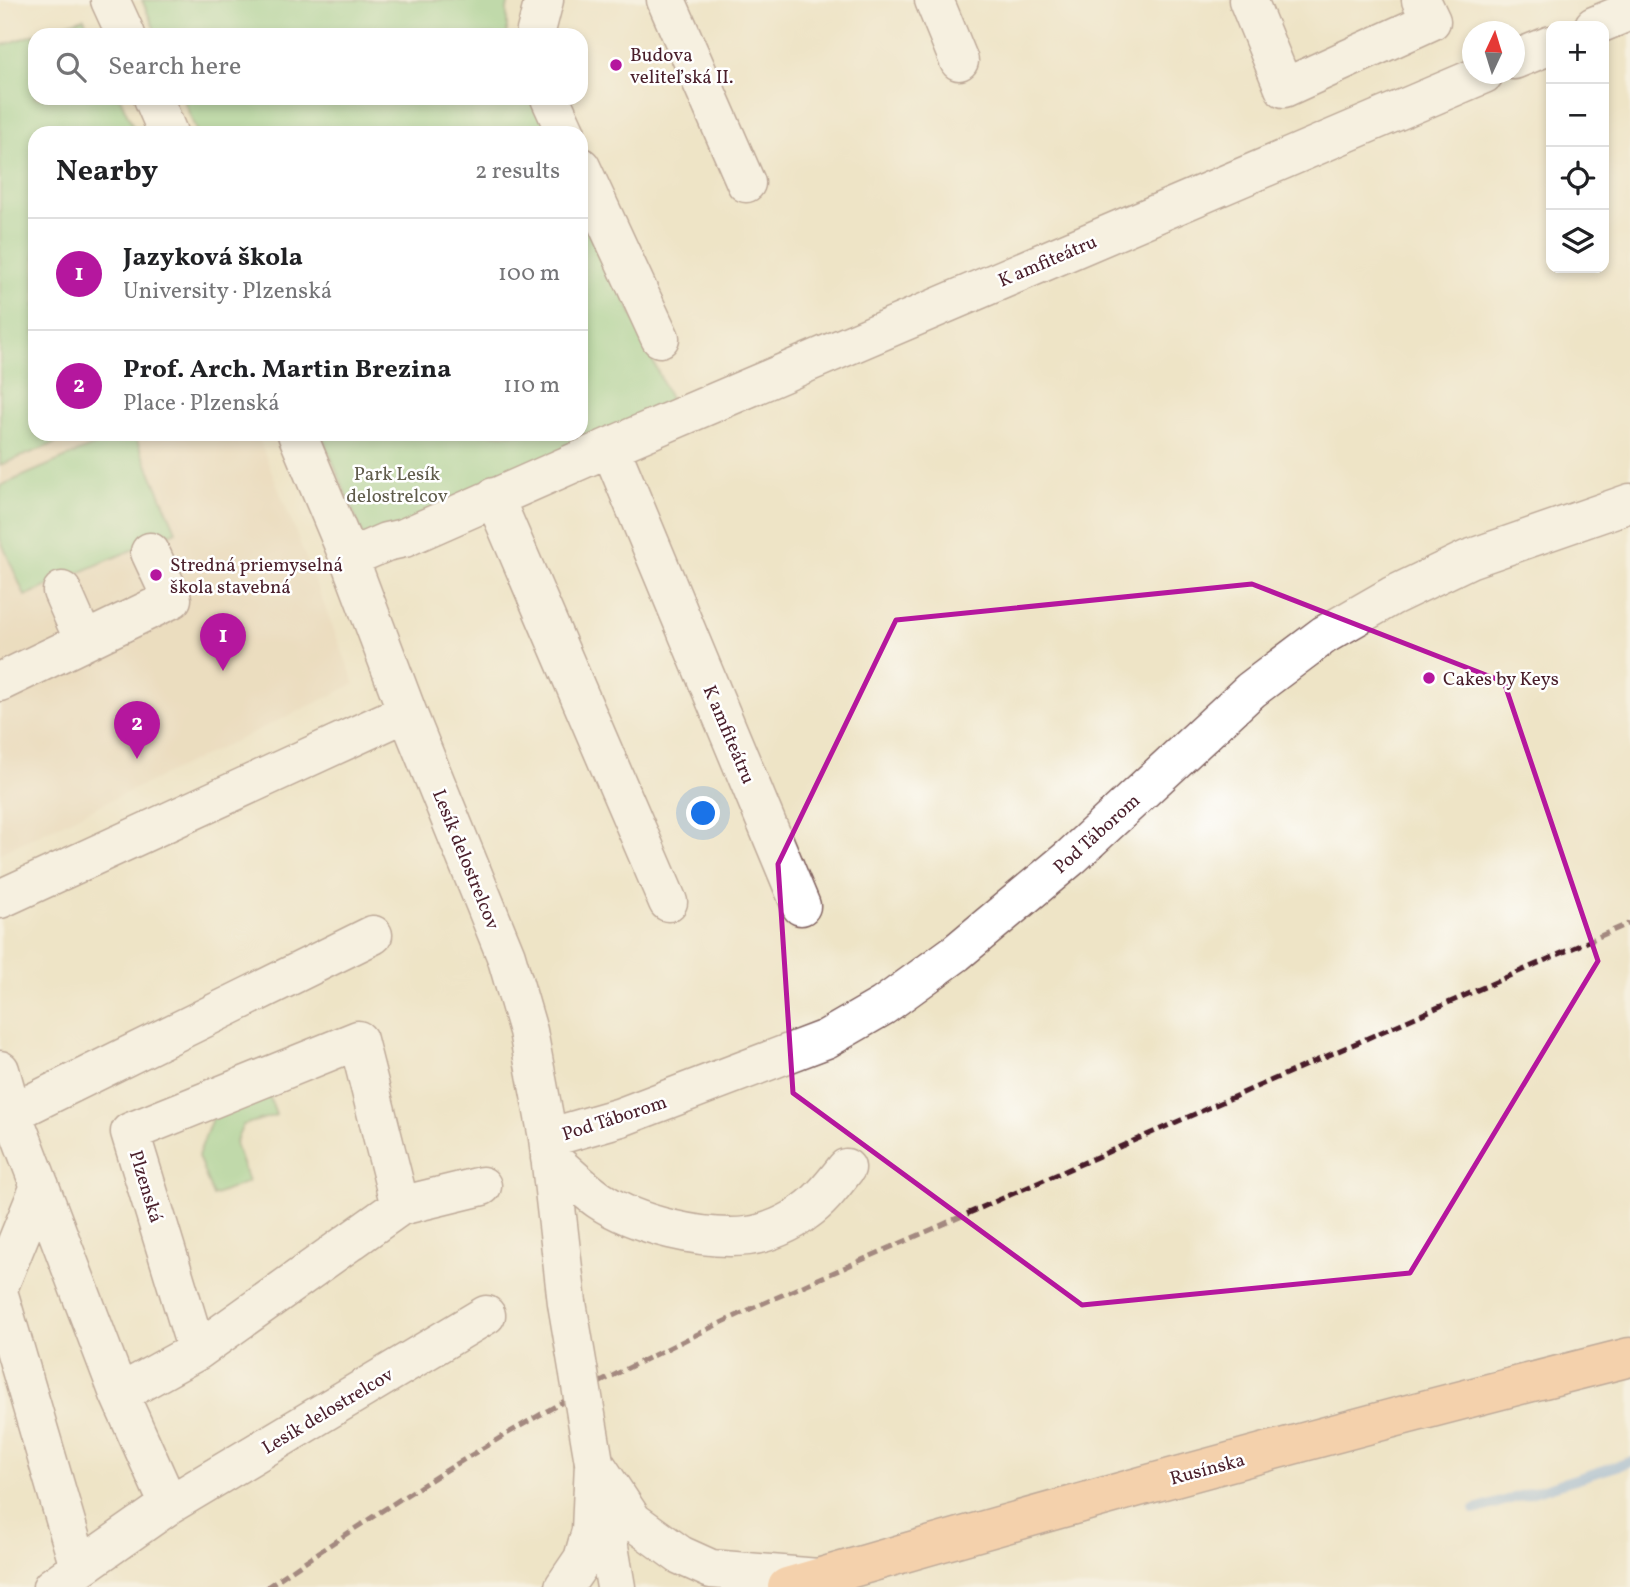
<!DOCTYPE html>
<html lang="en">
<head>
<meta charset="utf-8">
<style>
  body { margin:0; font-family:Vollkorn,serif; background:#f6f6f6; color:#202124 }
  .controls { position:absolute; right:21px; top:21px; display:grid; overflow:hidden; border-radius:14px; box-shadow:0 4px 10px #0003 }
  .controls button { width:63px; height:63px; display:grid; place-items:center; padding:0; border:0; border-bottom:2px solid #e0e0e0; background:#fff; color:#202124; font:35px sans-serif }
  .compass { position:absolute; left:1462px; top:21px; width:63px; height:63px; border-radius:50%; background:#fff; box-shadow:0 4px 10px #0003; rotate:4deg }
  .you { position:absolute; left:704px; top:814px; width:24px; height:24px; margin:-18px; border:5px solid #fff; border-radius:50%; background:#1a73e8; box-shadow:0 0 0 10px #1a73e833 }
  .badge { display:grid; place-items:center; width:46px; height:46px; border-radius:50%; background:#b5179e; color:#fff; font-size:23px; font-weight:700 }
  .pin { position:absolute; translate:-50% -58px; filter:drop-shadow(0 2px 4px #0008) }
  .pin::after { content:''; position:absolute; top:37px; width:24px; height:21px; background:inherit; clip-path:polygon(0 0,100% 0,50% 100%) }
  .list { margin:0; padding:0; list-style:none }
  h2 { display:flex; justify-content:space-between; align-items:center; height:91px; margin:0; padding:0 28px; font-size:30px }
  h2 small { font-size:23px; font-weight:400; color:#757577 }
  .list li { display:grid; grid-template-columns:46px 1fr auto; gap:21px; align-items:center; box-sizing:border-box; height:112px; padding:0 28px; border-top:2px solid #e0e0e0 }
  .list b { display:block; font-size:26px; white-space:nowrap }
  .list p { margin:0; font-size:23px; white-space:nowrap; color:#757577 }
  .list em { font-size:23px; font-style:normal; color:#757577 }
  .icon { flex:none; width:38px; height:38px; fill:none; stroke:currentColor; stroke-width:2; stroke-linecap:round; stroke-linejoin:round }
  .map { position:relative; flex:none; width:1630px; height:1587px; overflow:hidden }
  .search { position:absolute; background:#fff; box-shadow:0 4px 10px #0003; left:28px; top:28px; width:560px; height:77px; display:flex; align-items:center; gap:18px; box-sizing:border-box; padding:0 24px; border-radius:21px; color:#757577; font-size:26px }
  .panel { position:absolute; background:#fff; box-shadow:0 4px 10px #0003; left:28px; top:126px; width:560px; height:315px; border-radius:21px }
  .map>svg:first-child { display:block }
  .built { fill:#e7d4b7 }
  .green { fill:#88cd87; stroke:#697659; stroke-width:2 }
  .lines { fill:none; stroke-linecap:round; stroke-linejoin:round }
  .stream { stroke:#73a3dd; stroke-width:10 }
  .minor-casing { stroke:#836461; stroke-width:41 }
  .major-casing { stroke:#836461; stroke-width:41 }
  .minor { stroke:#fff; stroke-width:38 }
  .major { stroke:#fbbb8d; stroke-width:38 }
  .rail { stroke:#4a1f2b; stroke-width:5; stroke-dasharray:10 5; stroke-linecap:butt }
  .minor-bridge-casing { stroke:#836461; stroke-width:41; stroke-linecap:butt }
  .minor-bridge { stroke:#fff; stroke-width:38 }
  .marked { fill:none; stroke:#b5179e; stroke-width:5; stroke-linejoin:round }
  .poi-dot { fill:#b5179e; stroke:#fff; stroke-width:2.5 }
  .labels { text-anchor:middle; stroke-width:5; stroke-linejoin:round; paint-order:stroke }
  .poi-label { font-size:19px; fill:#4a1f2b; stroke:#fff; text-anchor:start }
  .street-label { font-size:19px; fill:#4a1f2b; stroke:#fff }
  .park-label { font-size:19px; fill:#605c4b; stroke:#fff }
</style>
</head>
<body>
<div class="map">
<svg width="1630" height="1587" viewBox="0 0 1630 1587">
  <rect width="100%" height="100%" fill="#fff"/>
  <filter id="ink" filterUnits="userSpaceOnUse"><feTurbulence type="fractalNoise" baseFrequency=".0143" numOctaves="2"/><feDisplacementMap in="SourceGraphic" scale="14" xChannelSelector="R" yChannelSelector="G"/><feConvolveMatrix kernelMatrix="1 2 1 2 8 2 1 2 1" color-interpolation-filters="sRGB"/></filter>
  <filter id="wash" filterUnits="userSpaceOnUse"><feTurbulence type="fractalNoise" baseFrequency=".00686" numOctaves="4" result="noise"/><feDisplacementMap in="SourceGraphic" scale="28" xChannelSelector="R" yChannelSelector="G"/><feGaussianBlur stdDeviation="1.57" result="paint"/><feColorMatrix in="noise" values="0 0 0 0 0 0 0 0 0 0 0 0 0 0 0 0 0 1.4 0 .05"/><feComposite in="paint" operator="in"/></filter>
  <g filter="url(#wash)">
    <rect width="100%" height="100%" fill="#eee4c6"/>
    <path class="built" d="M79,434h178l98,250 -355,169v-388z"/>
    <path class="green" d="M142,0h367l-2,9v26h-350z
      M84,18l7,17h-56v63h85l16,35h-101v301h44l-79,31v-419z
      M183,98h353l15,35h-354z
      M581,200l98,219 -310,131 -48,-116h260z
      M120,434h14l42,97 -151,65 -25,-57v-53z
      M266,1086l10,29 -33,10 -8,18 13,39 -35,14 -15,-40 20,-54z"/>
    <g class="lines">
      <path class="stream" d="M1475,1510l155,-48"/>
    </g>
  </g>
  <g filter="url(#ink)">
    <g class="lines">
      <defs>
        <path id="minor" d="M110,0l16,35
          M666,0l80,183
          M934,0l25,61
          M1248,0l36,88 147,-67 -10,-21
          M1594,26l36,-15
          M535,35l9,-35
          M1514,60l37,-15
          M153,98l15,35
          M550,98l16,35
          M581,167l79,171
          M297,434l52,124 58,154 99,244 22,75 20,107 19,165
          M610,447l191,459
          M494,497l174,405
          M349,558l37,-16 18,-4 206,-91 874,-373
          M62,591l22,50
          M0,682l172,-83 -22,-47
          M0,899l407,-187
          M0,1070l12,43 107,281 50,111 -117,82
          M12,1113l361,-178
          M548,1138l73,-21 205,-78 57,-33 73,-53 115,-96 180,-167 73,-55 68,-39 77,-37 161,-56
          M550,1158c16,14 32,30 49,42 37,25 105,41 149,36 18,-2 44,-13 58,-25 16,-11 28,-28 40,-43
          M0,1284l40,-98
          M0,1298l79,269
          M197,1351l203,-145 82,-20
          M119,1394l78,-43 -67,-219 228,-92 42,166
          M594,1462l39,59 47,34 31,14 107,9
          M169,1505l317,-190
          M602,1506l14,81
          M564,1587l19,-28 8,-28 3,-69"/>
        <path id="major" d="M787,1587c280,-82 561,-159 843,-230"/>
      </defs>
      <use href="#minor" class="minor-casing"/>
      <use href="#major" class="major-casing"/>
      <use href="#minor" class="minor"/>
      <use href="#major" class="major"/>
      <path class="rail" d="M267,1587c96,-65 193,-128 294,-184 64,-35 130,-66 196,-97l873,-383"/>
      <defs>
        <path id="minor-bridge" d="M567,1303l27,159"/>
      </defs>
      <use href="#minor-bridge" class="minor-bridge-casing"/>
      <use href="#minor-bridge" class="minor-bridge"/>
    </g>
  </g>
  <path d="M0 0H1630V1587H0ZM1252,584l252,98 94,279 -188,312 -328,32 -289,-212 -15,-229 118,-244z" fill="#eee4c6" fill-opacity=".55" fill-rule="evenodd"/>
  <path class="marked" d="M1252,584l252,98 94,279 -188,312 -328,32 -289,-212 -15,-229 118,-244z"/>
  <g class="poi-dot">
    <circle cx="616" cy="65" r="7"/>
    <circle cx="156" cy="575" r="7"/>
    <circle cx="1429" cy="678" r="7"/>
  </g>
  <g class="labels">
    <g class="poi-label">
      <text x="630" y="61">Budova<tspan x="630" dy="22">veliteľská II.</tspan></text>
      <text x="170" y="571">Stredná priemyselná<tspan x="170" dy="22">škola stavebná</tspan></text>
      <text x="1443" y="685">Cakes by Keys</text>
    </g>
    <g class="street-label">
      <text transform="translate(1047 260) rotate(-23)" y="7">K amfiteátru</text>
      <text transform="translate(730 734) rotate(67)" y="7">K amfiteátru</text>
      <text transform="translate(1096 833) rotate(-42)" y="7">Pod Táborom</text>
      <text transform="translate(467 859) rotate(68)" y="7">Lesík delostrelcov</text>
      <text transform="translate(614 1117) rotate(-18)" y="7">Pod Táborom</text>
      <text transform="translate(147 1186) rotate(73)" y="7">Plzenská</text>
      <text transform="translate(327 1410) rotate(-31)" y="7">Lesík delostrelcov</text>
      <text transform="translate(1207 1468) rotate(-15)" y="7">Rusínska</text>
    </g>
    <g class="park-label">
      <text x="397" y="480">Park Lesík<tspan x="397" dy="22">delostrelcov</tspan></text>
    </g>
  </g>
</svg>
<div class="controls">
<button>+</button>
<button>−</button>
<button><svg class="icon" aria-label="locate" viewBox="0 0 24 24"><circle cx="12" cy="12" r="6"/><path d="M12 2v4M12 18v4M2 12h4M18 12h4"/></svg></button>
<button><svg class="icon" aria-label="layers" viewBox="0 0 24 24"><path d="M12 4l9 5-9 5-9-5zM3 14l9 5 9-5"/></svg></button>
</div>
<svg class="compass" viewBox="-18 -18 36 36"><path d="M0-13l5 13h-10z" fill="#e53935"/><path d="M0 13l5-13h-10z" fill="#757577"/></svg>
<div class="you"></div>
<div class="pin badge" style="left:223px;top:671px">1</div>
<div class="pin badge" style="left:137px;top:759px">2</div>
<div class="search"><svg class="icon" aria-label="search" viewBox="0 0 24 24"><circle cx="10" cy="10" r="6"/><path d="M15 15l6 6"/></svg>Search here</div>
<section class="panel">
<h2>Nearby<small>2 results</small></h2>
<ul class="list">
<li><span class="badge">1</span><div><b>Jazyková škola</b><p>University · Plzenská</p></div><em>100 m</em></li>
<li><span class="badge">2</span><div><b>Prof. Arch. Martin Brezina</b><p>Place · Plzenská</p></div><em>110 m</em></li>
</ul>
</section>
</div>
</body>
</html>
